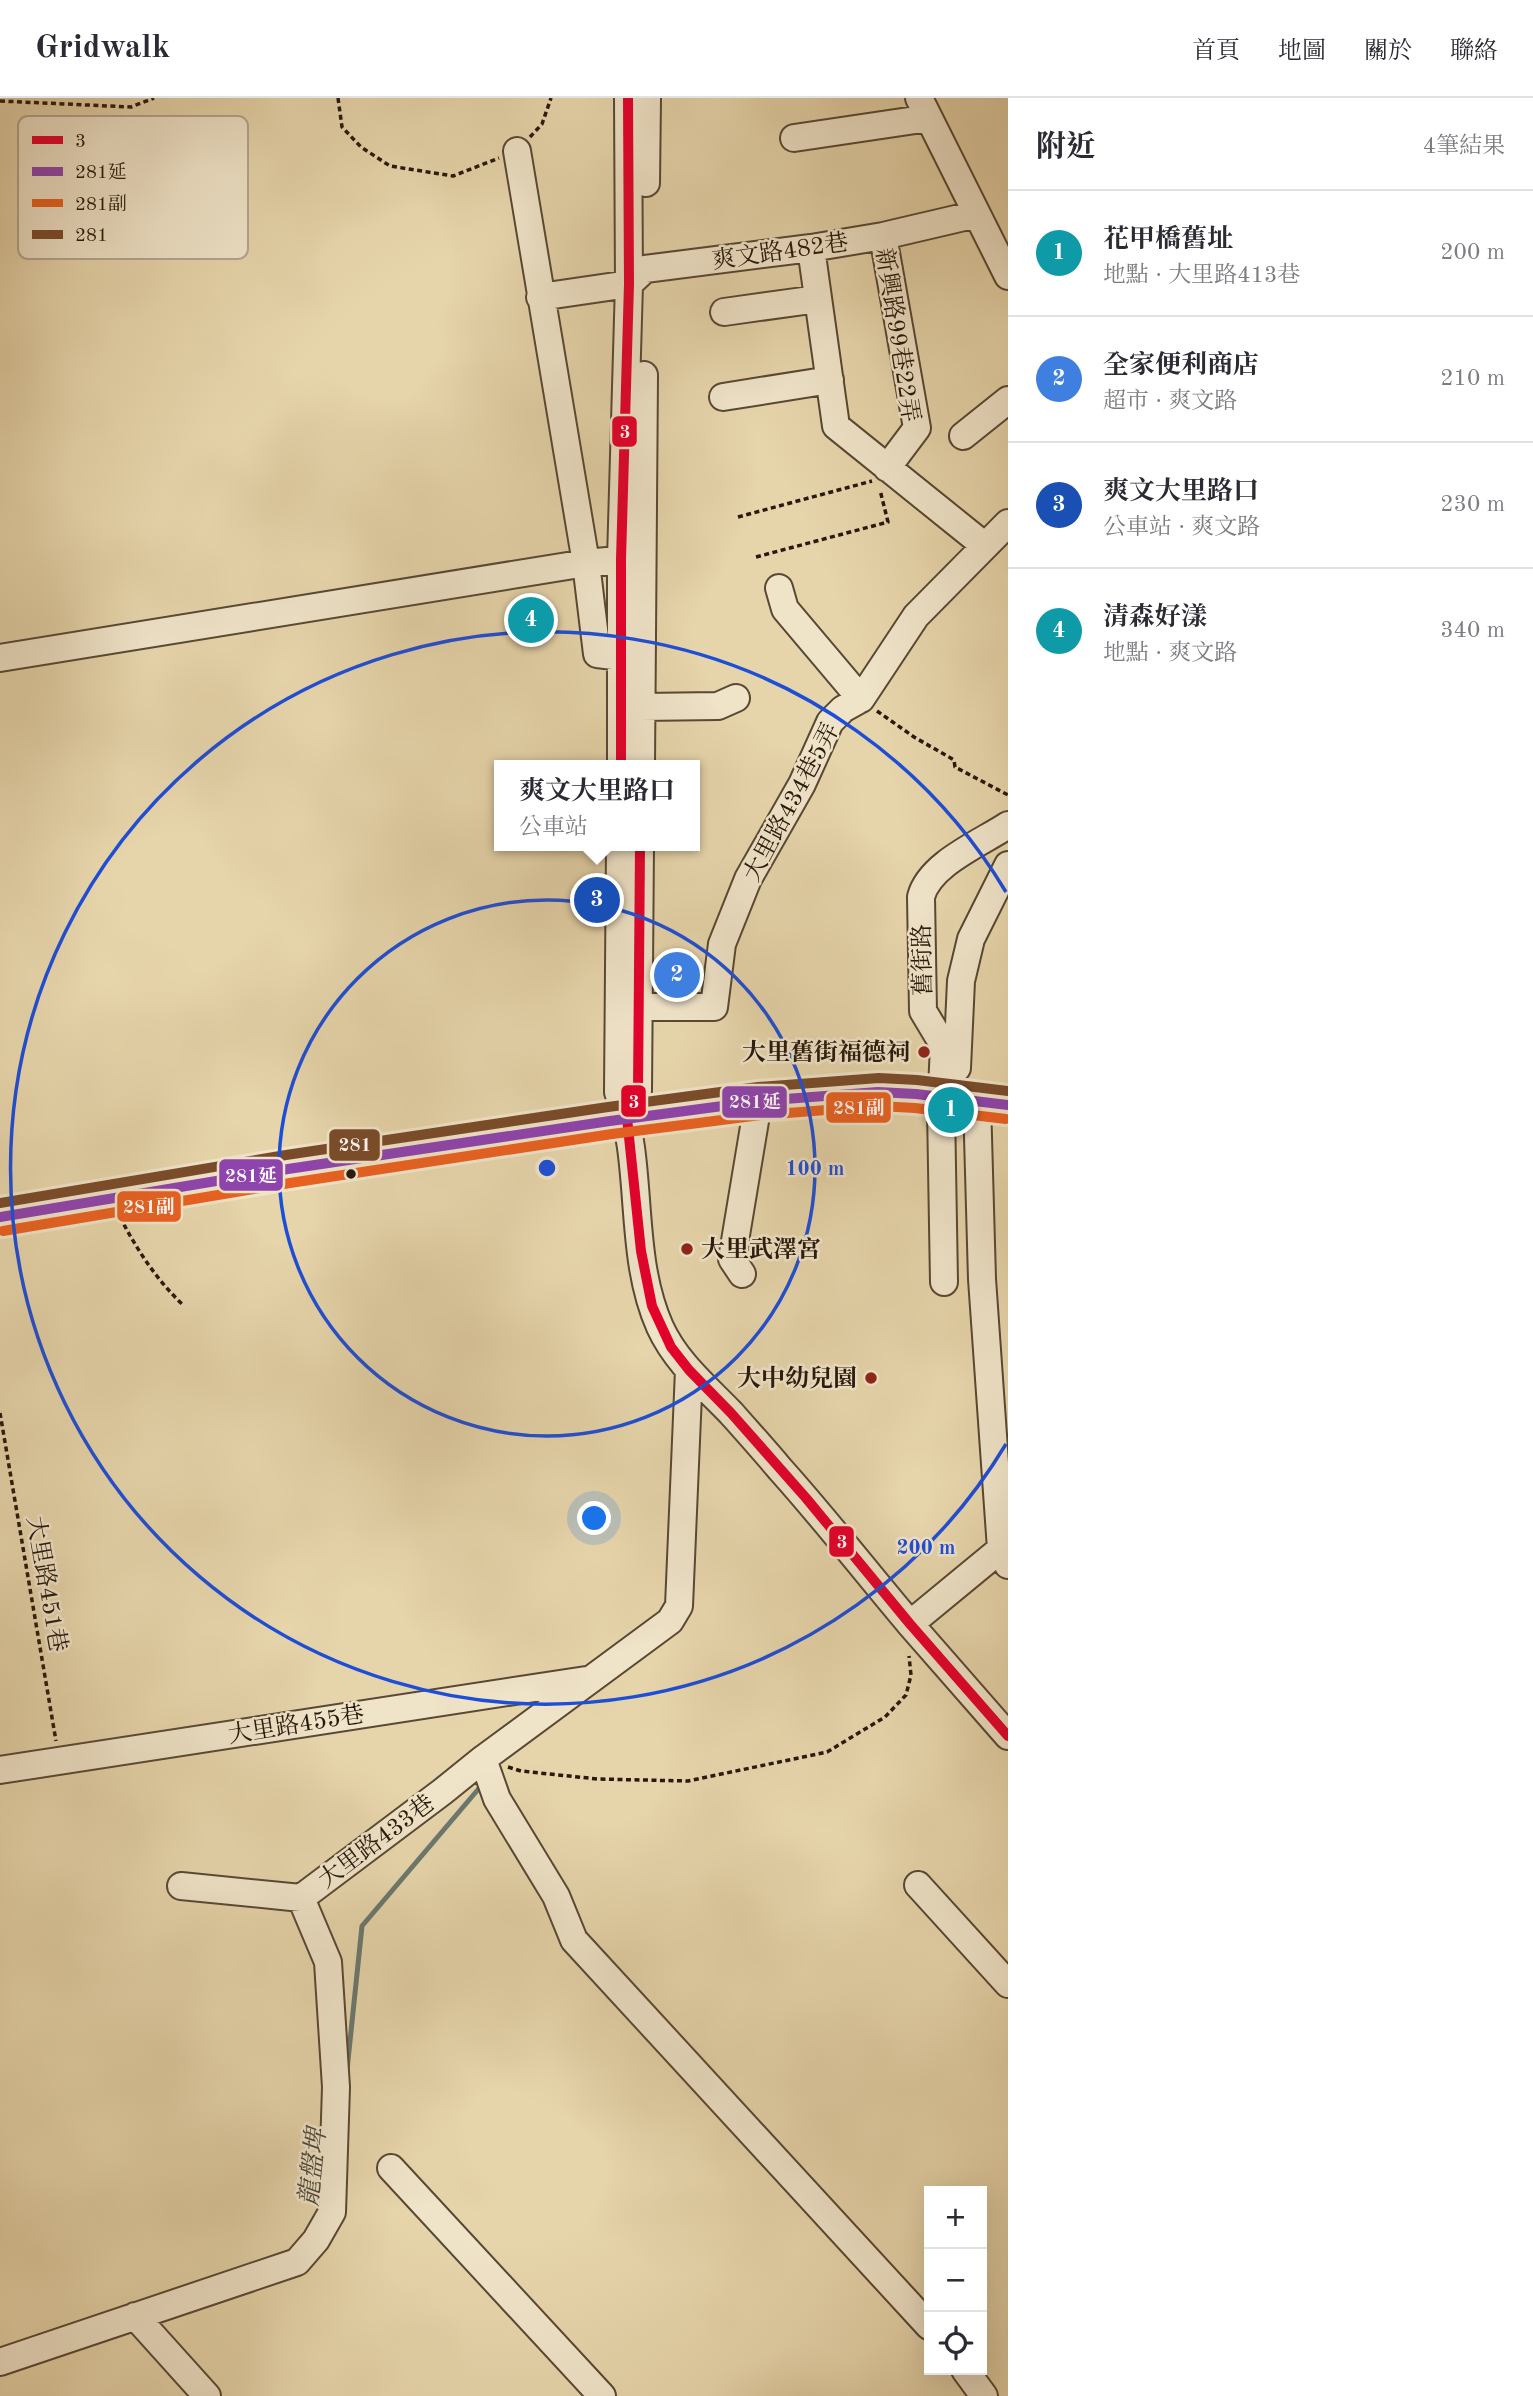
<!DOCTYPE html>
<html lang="zh-TW">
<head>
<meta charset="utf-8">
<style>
  body { margin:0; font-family:"Old Standard TT","Noto Serif TC",serif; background:#f7f7f7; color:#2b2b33 }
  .controls { position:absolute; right:21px; bottom:21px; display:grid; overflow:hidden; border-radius:0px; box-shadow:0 7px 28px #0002 }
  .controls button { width:63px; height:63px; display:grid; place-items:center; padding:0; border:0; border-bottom:2px solid #e1e1e2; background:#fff; color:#2b2b33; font:35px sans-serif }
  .you { position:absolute; left:595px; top:1421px; width:24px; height:24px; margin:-18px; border:5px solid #fff; border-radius:50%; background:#1a73e8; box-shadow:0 0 0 10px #1a73e833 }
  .badge { display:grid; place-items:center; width:46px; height:46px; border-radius:50%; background:#7c3aed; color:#fff; font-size:23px; font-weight:700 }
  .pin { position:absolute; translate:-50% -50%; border:4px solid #fff; box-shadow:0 2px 7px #0006 }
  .popup { position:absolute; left:494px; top:662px; width:206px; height:91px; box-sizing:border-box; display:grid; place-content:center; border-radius:0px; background:#fff; filter:drop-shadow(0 2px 5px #0005); font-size:23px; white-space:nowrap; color:#7c7c81 }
  .popup b { font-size:26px; color:#2b2b33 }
  .popup::after { content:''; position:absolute; left:50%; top:100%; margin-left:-14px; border:14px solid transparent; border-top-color:#fff }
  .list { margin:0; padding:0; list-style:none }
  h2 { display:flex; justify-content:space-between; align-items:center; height:91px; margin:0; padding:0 28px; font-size:30px }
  h2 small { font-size:23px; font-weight:400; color:#7c7c81 }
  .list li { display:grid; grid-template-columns:46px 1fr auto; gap:21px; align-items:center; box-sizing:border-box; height:126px; padding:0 28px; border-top:2px solid #e1e1e2 }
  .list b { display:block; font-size:26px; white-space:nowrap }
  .list p { margin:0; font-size:23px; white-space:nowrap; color:#7c7c81 }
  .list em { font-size:23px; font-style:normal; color:#7c7c81 }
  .icon { flex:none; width:38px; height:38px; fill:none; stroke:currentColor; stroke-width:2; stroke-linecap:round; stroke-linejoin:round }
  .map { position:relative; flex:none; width:1008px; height:2298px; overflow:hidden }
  header { display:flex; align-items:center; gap:42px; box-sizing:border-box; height:98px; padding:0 35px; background:#fff; border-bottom:2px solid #e1e1e2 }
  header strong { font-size:33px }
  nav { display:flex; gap:38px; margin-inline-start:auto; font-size:24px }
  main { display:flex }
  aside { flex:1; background:#fff }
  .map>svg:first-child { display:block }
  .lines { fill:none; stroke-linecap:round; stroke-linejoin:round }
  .stream { stroke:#6b786e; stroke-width:5 }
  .minor-casing { stroke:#584834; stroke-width:30 }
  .path { stroke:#28190c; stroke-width:3.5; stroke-dasharray:5 3.5; stroke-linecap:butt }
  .minor { stroke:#efe3c8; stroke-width:26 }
  .bus-1-casing { stroke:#efe3c8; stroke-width:16 }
  .bus-2-casing { stroke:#efe3c8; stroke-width:16 }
  .bus-3-casing { stroke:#efe3c8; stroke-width:16 }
  .bus-4-casing { stroke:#efe3c8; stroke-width:16 }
  .bus-1 { stroke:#e4002b; stroke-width:10 }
  .bus-2 { stroke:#8e44ad; stroke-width:10 }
  .bus-3 { stroke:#e86121; stroke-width:10 }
  .bus-4 { stroke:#7a4b2a; stroke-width:10 }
  .ring { fill:none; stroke:#1d4ed8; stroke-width:3.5 }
  .poi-dot { fill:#8f2418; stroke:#efe3c8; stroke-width:2.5 }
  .bus-dot { fill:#28190c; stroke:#efe3c8; stroke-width:2.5 }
  .labels { text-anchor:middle; stroke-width:5; stroke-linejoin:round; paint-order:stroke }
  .street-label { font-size:24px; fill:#28190c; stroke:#efe3c8 }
  .poi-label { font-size:24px; font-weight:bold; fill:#28190c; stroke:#efe3c8; text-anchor:end }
  .water-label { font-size:26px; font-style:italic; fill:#49483d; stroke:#efe3c8 }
  .key { fill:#efe3c8; stroke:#b3a690; stroke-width:2 }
  .key-label { font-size:19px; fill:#28190c }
  .centre { fill:#1d4ed8; stroke:#efe3c8; stroke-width:3.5 }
  .ring-label { font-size:21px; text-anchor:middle; font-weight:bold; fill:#1d4ed8; stroke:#efe3c8; stroke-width:5; stroke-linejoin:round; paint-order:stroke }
  .line-badge { stroke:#efe3c8; stroke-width:2.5 }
  .badge-label { font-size:19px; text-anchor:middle; font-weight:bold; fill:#fff }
</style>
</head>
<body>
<header>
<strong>Gridwalk</strong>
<nav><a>首頁</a><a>地圖</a><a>關於</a><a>聯絡</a></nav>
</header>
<main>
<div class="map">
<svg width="1008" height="2298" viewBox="0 0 1008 2298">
  <rect width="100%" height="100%" fill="#e6d4aa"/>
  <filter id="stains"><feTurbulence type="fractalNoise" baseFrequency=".00286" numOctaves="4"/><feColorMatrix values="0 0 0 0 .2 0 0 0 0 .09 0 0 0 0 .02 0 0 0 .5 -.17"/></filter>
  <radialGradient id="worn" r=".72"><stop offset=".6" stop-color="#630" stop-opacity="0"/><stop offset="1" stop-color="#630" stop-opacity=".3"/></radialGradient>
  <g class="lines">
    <path class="stream" d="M347,1972l15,-144 119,-140"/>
    <defs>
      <path id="minor" d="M919,0l89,178
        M794,40l135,-20
        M517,53l69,412 11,91 25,3
        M646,85l1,-85
        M883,138l34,192 -30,40
        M811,150l25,178 149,120
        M540,199l89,-13 16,-15 166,-21 72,-12 94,-22
        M724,214l94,-13
        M723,299l107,-17
        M963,338l45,-36
        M779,490l6,21 76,90
        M0,560l586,-95 52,-5
        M641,609l77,-1 18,-8
        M621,667v-206l8,-275 -1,-186
        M641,667l3,-390
        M620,748l-2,246c27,75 9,161 42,235 16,35 45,59 71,86 16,18 33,37 49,56 45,50 86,103 130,155 32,37 65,74 98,112
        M638,909h76l8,-63 26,-65 54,-95 28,-62 13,-13 18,-10 55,-83 92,-93
        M957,970l4,-87 10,-42 37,-74
        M977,1003l5,178 19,270 7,16
        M627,1020l11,-27 2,-245
        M0,1119c153,-29 307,-51 461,-74 132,-20 265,-42 399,-50 49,-3 100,7 148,12
        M742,1176l-10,-15 26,-156
        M944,1184l-3,-173 3,-63 -21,-35 -2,-114c8,-33 60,-54 87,-72
        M910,1526l91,-75
        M483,1661l14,40 59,97 18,44 355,386
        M0,1672l586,-90
        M918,1787l90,99
        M181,1788l120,12
        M391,2070l211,228
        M135,2218l72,80
        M0,2264l297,-100 19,-22 16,-28 4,-125 -8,-125 -27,-64 141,-106 41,-33 187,-138 9,-15 10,-236
        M965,2272l19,26"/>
    </defs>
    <use href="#minor" class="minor-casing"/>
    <path class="path" d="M338,0l4,29 19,20 29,19 63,10 46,-18
      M0,3l131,6 23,-9
      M530,39l12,-13 9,-26
      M738,419l134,-36
      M756,459l132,-35 -8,-32
      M877,613l37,26 40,23 1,7 53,28
      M120,1119c17,33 36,62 63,88
      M0,1315l56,328
      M508,1669l13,4 76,8 91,2 139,-29 58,-35 21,-22 5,-20 -2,-19"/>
    <use href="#minor" class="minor"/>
    <defs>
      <path id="bus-1" d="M621,667v-206l8,-275 -1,-186
        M640,748l-2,245 -11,27 14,133 11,55 19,41 18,23 42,43 75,85 104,126 98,112"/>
      <path id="bus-2" d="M0,1119l288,-48 322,-48 150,-20 118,-9 38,2 92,11"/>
      <path id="bus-3" d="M3,1133l287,-48 322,-49 149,-19 117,-9 37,2 91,11"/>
      <path id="bus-4" d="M0,1105l286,-48 322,-48 150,-20 121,-9 38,2 91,11"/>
    </defs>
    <use href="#bus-1" class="bus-1-casing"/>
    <use href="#bus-2" class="bus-2-casing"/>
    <use href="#bus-3" class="bus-3-casing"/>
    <use href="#bus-4" class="bus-4-casing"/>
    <use href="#bus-1" class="bus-1"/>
    <use href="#bus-2" class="bus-2"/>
    <use href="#bus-3" class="bus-3"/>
    <use href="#bus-4" class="bus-4"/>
  </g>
  <g class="ring">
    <circle cx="547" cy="1070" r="268"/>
    <path d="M1006 1346A536 536 0 1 1 1006 794"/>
  </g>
  <g class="poi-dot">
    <circle cx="924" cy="954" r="7"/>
    <circle cx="687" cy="1151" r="7"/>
    <circle cx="871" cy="1280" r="7"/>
  </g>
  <circle class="bus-dot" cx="351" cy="1076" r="6"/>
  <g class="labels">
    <g class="street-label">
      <text transform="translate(780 153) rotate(-8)" y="8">爽文路482巷</text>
      <text transform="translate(898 237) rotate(81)" y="8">新興路99巷22弄</text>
      <text transform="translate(791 704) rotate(-62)" y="8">大里路434巷5弄</text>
      <text transform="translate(922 862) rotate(-91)" y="8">舊街路</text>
      <text transform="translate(47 1486) rotate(80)" y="8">大里路451巷</text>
      <text transform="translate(296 1626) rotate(-9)" y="8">大里路455巷</text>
      <text transform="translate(376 1743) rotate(-37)" y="8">大里路433巷</text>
    </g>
    <g class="poi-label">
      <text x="910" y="962">大里舊街福德祠</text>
      <text x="701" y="1159" text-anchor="start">大里武澤宮</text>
      <text x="857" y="1288">大中幼兒園</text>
    </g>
    <g class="water-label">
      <text transform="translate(312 2069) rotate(-84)" y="9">龍盤埤</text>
    </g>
  </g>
  <rect x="18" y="18" width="230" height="143" rx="10" class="key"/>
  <rect x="32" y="38" width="31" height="8" fill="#e4002b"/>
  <rect x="32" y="69" width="31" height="9" fill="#8e44ad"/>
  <rect x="32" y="101" width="31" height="8" fill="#e86121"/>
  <rect x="32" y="132" width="31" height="9" fill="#7a4b2a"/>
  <g class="key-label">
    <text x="75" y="49">3</text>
    <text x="75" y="80">281延</text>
    <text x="75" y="112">281副</text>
    <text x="75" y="143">281</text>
  </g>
  <circle cx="547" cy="1070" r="10" class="centre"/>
  <g class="ring-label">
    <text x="815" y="1077">100 m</text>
    <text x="926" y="1456">200 m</text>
  </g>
  <g class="line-badge">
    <rect x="611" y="317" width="27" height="33" rx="7" fill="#e4002b"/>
    <rect x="620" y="986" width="27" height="34" rx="7" fill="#e4002b"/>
    <rect x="721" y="987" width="67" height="34" rx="7" fill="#8e44ad"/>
    <rect x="825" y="993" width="67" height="33" rx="7" fill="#e86121"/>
    <rect x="328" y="1030" width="53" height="34" rx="7" fill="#7a4b2a"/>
    <rect x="218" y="1060" width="66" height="34" rx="7" fill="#8e44ad"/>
    <rect x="116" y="1092" width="66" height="33" rx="7" fill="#e86121"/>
    <rect x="828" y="1427" width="27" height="33" rx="7" fill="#e4002b"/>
  </g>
  <g class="badge-label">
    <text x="625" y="340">3</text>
    <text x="634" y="1010">3</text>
    <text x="755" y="1010">281延</text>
    <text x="859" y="1016">281副</text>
    <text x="355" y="1053">281</text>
    <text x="251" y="1084">281延</text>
    <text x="149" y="1115">281副</text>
    <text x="842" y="1450">3</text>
  </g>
  <rect width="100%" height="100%" filter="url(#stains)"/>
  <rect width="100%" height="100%" fill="url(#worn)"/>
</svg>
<div class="controls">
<button>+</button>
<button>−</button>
<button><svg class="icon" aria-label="locate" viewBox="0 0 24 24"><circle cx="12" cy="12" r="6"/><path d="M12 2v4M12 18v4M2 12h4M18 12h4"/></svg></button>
</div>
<div class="you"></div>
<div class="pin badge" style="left:951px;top:1012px;background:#0f9aa8">1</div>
<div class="pin badge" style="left:677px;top:877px;background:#3f7fe0">2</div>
<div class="pin badge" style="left:597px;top:802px;background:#1a4fb4">3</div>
<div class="popup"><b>爽文大里路口</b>公車站</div>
<div class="pin badge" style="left:531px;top:522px;background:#0f9aa8">4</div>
</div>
<aside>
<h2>附近<small>4筆結果</small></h2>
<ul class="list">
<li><span class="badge" style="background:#0f9aa8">1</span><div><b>花甲橋舊址</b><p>地點 · 大里路413巷</p></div><em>200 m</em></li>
<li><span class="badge" style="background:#3f7fe0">2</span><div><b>全家便利商店</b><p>超市 · 爽文路</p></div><em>210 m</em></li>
<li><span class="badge" style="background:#1a4fb4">3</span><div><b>爽文大里路口</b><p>公車站 · 爽文路</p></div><em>230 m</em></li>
<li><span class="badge" style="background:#0f9aa8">4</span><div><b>清森好漾</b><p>地點 · 爽文路</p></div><em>340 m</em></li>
</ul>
</aside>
</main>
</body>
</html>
